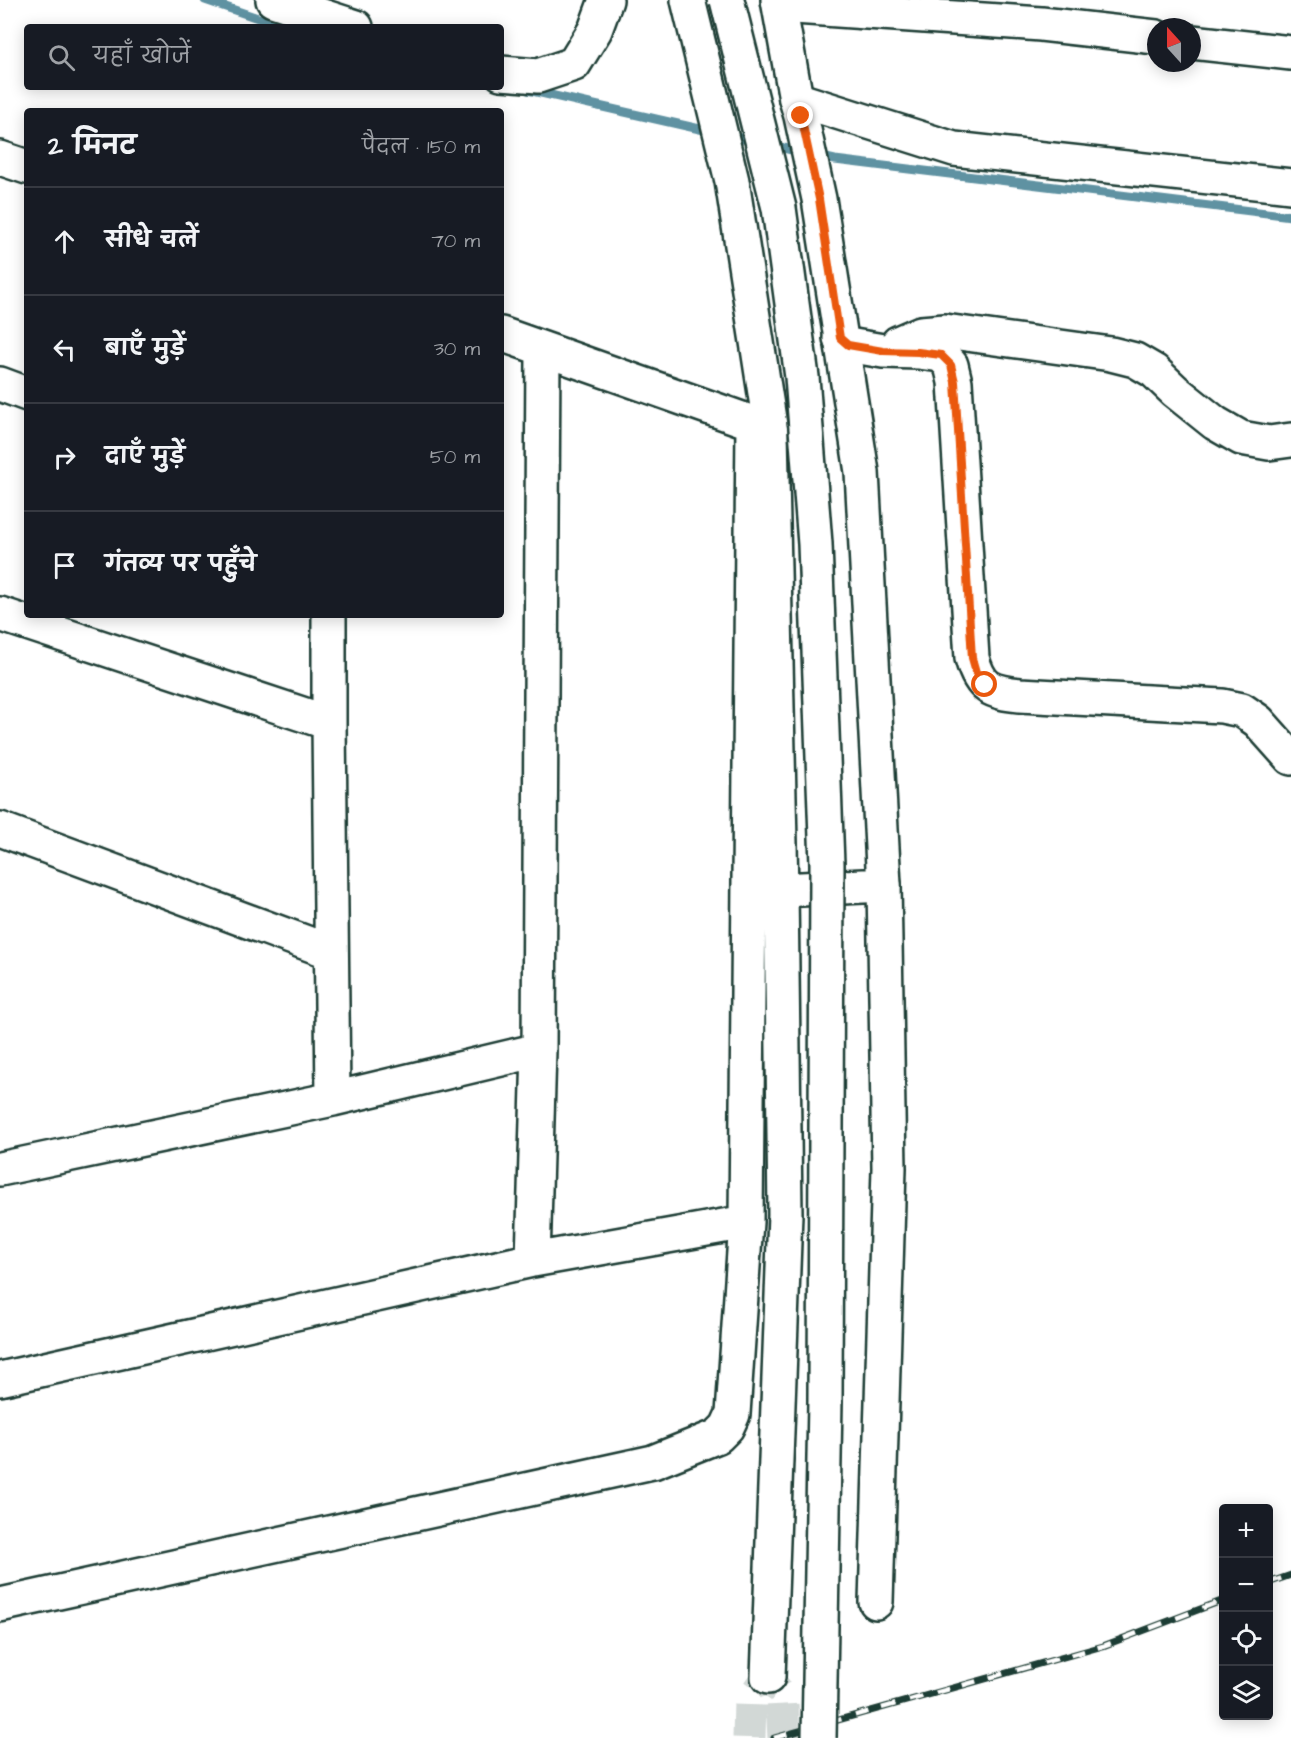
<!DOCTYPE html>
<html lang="hi">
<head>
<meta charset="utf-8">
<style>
  body { margin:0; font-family:"Architects Daughter","Playpen Sans Deva",sans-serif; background:#20242c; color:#f1f3f6 }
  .controls { position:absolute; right:18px; bottom:18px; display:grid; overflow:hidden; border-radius:6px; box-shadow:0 3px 15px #0003 }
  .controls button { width:54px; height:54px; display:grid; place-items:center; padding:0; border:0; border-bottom:2px solid #363941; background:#171b24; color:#f1f3f6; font:30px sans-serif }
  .compass { position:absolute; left:1147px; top:18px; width:54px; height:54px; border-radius:50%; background:#171b24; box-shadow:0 3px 15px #0003; rotate:339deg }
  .stop { position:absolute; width:18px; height:18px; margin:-14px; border:4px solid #ea580c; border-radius:50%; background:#fff }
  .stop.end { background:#ea580c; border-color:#fff; box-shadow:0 2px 6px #0008 }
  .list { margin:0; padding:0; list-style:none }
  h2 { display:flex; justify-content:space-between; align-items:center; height:78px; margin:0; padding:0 24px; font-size:26px }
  h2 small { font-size:20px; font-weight:400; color:#9ea1a6 }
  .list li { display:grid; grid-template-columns:39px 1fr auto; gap:18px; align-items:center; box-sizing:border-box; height:108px; padding:0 24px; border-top:2px solid #363941 }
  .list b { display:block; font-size:22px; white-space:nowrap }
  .list em { font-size:20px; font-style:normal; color:#9ea1a6 }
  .icon { flex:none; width:33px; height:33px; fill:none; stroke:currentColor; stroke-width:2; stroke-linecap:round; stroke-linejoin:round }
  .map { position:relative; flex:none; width:1291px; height:1738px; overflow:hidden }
  .search { position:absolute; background:#171b24; box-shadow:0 3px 15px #0003; left:24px; top:24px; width:480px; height:66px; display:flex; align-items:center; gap:15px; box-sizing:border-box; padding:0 21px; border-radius:6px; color:#9ea1a6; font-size:22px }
  .panel { position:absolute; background:#171b24; box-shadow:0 3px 15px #0003; left:24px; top:108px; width:480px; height:510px; border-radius:6px }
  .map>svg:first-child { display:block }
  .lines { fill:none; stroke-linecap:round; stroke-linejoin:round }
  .stream { stroke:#5f92a2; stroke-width:9 }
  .major-tunnel { stroke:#d2d8d6; stroke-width:33; stroke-dasharray:33 16; stroke-linecap:butt }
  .minor-casing { stroke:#1f3d34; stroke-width:38 }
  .major-casing { stroke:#1f3d34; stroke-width:38 }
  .minor { stroke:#fff; stroke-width:33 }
  .major { stroke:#fff; stroke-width:33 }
  .rail-casing { stroke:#1f3d34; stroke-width:7 }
  .rail { stroke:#fff; stroke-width:4.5; stroke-dasharray:14; stroke-linecap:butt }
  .major-bridge-casing { stroke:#1f3d34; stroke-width:38; stroke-linecap:butt }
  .major-bridge { stroke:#fff; stroke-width:33 }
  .route { stroke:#ea580c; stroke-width:8 }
</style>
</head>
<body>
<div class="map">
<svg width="1291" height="1738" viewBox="0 0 1291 1738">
  <rect width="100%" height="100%" fill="#fff"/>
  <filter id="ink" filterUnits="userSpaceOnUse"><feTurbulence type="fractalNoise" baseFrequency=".0167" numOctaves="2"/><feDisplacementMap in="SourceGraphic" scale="12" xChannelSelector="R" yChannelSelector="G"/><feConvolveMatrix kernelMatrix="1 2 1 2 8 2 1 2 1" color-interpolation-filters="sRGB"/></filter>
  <g filter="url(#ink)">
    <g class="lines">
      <path class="stream" d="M205,0l79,27
        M528,90l185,42
        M727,135l30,7
        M770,145l31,7
        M817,156l18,4 456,56"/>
      <path class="major-tunnel" d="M749,1738l1,-36 18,-25 14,26 2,35"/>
      <defs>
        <path id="minor" d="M273,0l83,27
          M780,6l261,18 115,13
          M1192,42l99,11
          M501,73l37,3 36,-12 21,-34 11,-30
          M796,99l158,50 337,37
          M0,158l27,9
          M501,334l252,89 18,9
          M840,338l8,7 35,6 35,1 23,3 10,10 4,17 17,276c8,30 19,34 48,37l202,11 20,4 16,11 33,37
          M898,343l23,-10 24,-2 166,23 24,6 19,11 21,20 40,32 26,15 28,5 22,-3
          M0,384l27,10
          M0,614l329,109
          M329,615v108l4,376
          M0,829l331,123
          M0,1169l333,-70 206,-49
          M533,1260l6,-210 4,-701
          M0,1379l533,-119 213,-38
          M876,1602l13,-434 -5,-283
          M0,1605l653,-143 65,-26 9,-9 6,-13 13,-192 7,-799"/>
        <path id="major" d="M688,0l44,181 39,251 10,458 4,324 -17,463
          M778,0l18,99 5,17 18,83 43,273 22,413 -103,5"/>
      </defs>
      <use href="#minor" class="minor-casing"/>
      <use href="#major" class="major-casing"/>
      <use href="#minor" class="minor"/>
      <use href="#major" class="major"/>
      <defs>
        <path id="rail" d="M1268,1583l23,-8
          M774,1738l329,-92 121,-46"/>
      </defs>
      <use href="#rail" class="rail-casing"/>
      <use href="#rail" class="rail"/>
      <defs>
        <path id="major-bridge" d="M727,0l52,208 23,169 13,167 12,320 -2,537 -6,337"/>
      </defs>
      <use href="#major-bridge" class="major-bridge-casing"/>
      <use href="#major-bridge" class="major-bridge"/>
    </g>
  </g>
  <g class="lines" filter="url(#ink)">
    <path class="route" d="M801,116l18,83 21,139 8,7 35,6 35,1 23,3 10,10 4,17 17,276 4,14 9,13"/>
  </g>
</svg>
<div class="controls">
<button>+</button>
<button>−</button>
<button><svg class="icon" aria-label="locate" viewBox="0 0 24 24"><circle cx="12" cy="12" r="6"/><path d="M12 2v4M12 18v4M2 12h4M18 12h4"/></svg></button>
<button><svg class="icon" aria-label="layers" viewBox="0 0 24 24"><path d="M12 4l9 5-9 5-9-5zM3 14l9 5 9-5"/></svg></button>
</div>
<svg class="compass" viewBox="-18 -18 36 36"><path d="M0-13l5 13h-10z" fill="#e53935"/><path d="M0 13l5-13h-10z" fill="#9ea1a6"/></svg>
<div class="stop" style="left:985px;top:685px"></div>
<div class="stop end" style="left:801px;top:116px"></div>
<div class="search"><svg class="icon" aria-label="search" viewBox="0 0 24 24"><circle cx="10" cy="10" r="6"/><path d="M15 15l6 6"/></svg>यहाँ खोजें</div>
<section class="panel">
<h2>2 मिनट<small>पैदल · 150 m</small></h2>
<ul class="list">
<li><svg class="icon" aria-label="ahead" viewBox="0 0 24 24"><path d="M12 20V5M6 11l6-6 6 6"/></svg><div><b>सीधे चलें</b></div><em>70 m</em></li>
<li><svg class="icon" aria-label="left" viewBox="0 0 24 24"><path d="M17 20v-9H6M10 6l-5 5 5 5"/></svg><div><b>बाएँ मुड़ें</b></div><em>30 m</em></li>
<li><svg class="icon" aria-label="right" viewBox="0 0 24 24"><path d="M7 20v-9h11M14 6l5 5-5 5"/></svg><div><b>दाएँ मुड़ें</b></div><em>50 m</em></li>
<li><svg class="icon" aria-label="arrive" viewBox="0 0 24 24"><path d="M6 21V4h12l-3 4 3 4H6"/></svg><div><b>गंतव्य पर पहुँचे</b></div></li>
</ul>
</section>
</div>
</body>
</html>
